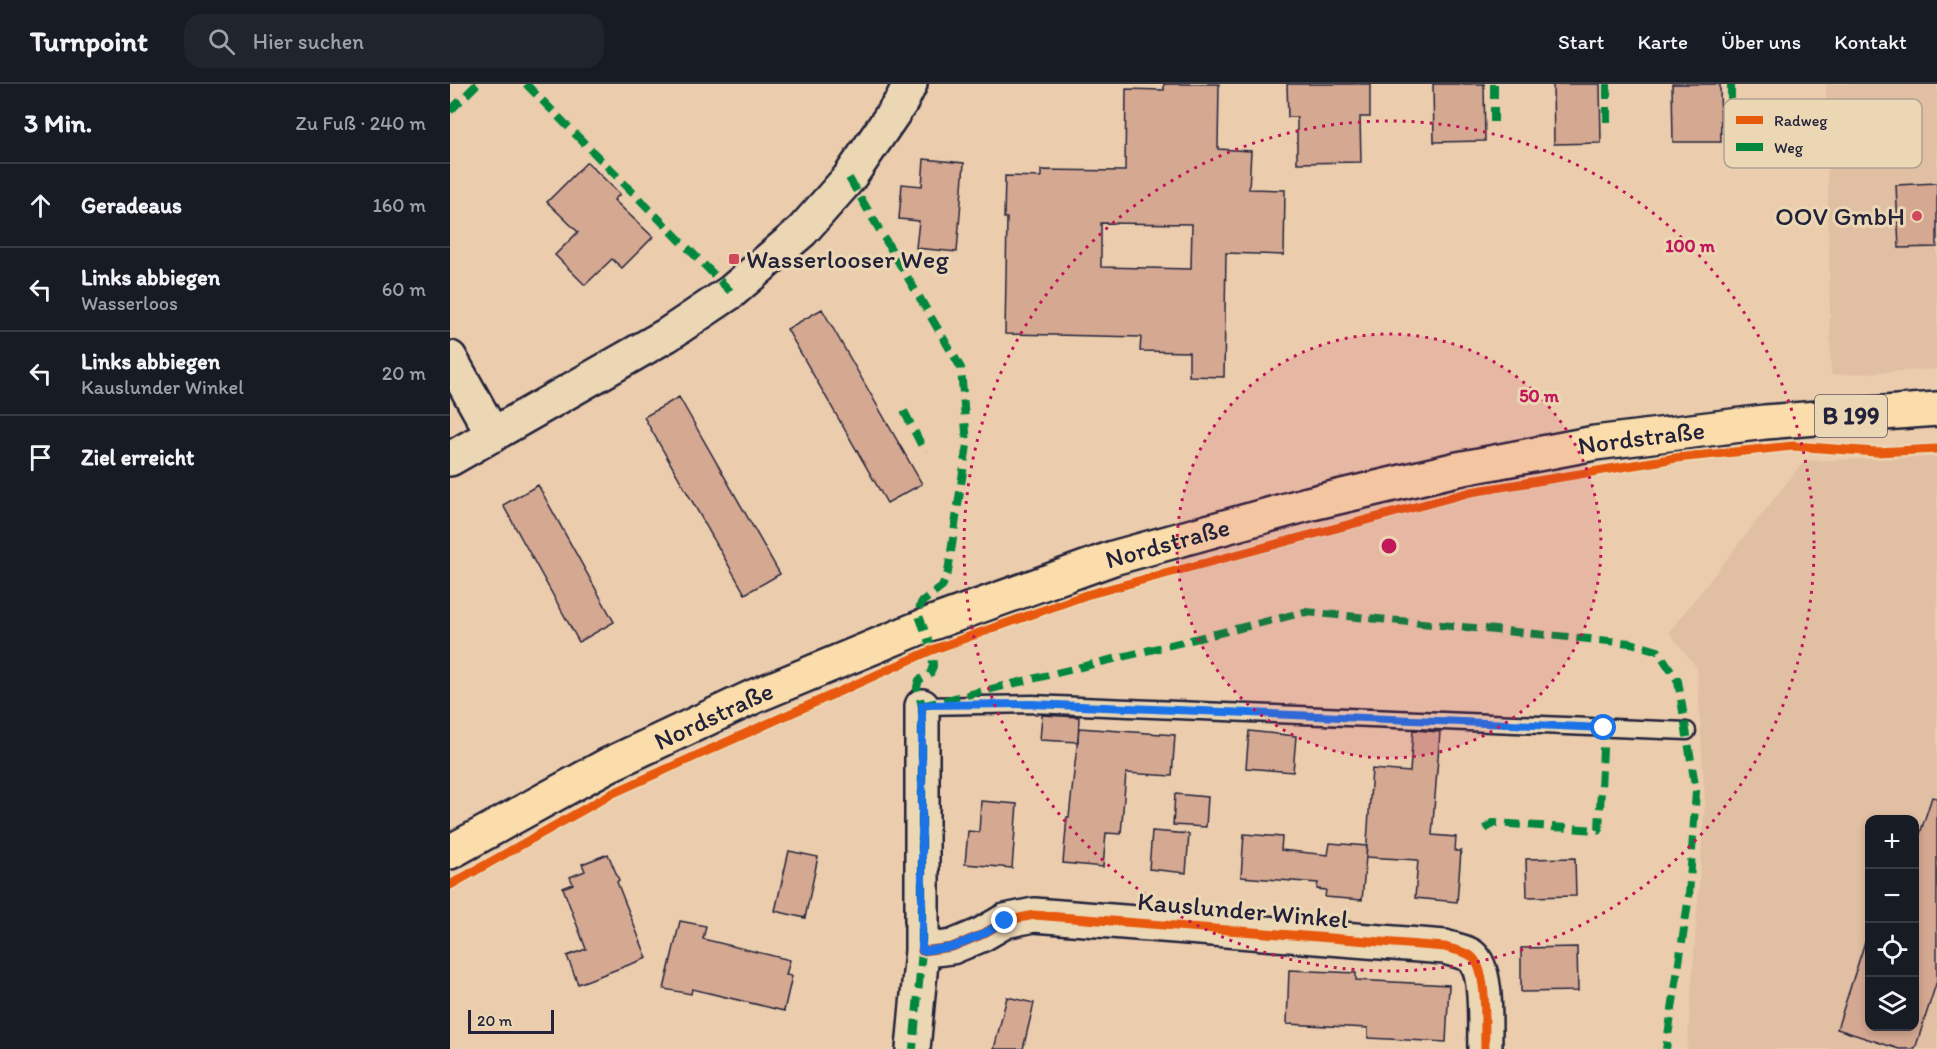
<!DOCTYPE html>
<html lang="de">
<head>
<meta charset="utf-8">
<style>
  body { margin:0; font-family:Itim,sans-serif; background:#20242c; color:#f1f3f6 }
  .controls { position:absolute; right:18px; bottom:18px; display:grid; overflow:hidden; border-radius:12px; box-shadow:0 3px 9px #0003 }
  .controls button { width:54px; height:54px; display:grid; place-items:center; padding:0; border:0; border-bottom:2px solid #363941; background:#171b24; color:#f1f3f6; font:30px sans-serif }
  .scale { position:absolute; left:18px; bottom:15px; width:86px; box-sizing:border-box; padding-left:6px; border:3px solid #22223b; border-top:0; font-size:16px; line-height:21px; white-space:nowrap; color:#22223b; -webkit-text-stroke:4px #ecd7b5; paint-order:stroke }
  .stop { position:absolute; width:18px; height:18px; margin:-14px; border:4px solid #1a73e8; border-radius:50%; background:#fff }
  .stop.end { background:#1a73e8; border-color:#fff; box-shadow:0 2px 6px #0008 }
  .list { margin:0; padding:0; list-style:none }
  h2 { display:flex; justify-content:space-between; align-items:center; height:78px; margin:0; padding:0 24px; font-size:26px }
  h2 small { font-size:20px; font-weight:400; color:#9ea1a6 }
  .list li { display:grid; grid-template-columns:39px 1fr auto; gap:18px; align-items:center; box-sizing:border-box; height:84px; padding:0 24px; border-top:2px solid #363941 }
  .list b { display:block; font-size:22px; white-space:nowrap }
  .list p { margin:0; font-size:20px; white-space:nowrap; color:#9ea1a6 }
  .list em { font-size:20px; font-style:normal; color:#9ea1a6 }
  .icon { flex:none; width:33px; height:33px; fill:none; stroke:currentColor; stroke-width:2; stroke-linecap:round; stroke-linejoin:round }
  .map { position:relative; flex:none; width:1487px; height:965px; overflow:hidden }
  header { display:flex; align-items:center; gap:36px; box-sizing:border-box; height:84px; padding:0 30px; background:#171b24; border-bottom:2px solid #363941 }
  header strong { font-size:28px }
  nav { display:flex; gap:33px; margin-inline-start:auto; font-size:21px }
  .search { width:420px; height:54px; background:#20242c; display:flex; align-items:center; gap:15px; box-sizing:border-box; padding:0 21px; border-radius:18px; color:#9ea1a6; font-size:22px }
  main { display:flex }
  aside { flex:1; background:#171b24 }
  .map>svg:first-child { display:block }
  .built { fill:#e0bfa3; fill-rule:evenodd }
  .building { fill:#d5a891; stroke:#22223b; stroke-width:1.5; fill-rule:evenodd }
  .lines { fill:none; stroke-linecap:round; stroke-linejoin:round }
  .service-casing { stroke:#22223b; stroke-width:21 }
  .minor-casing { stroke:#22223b; stroke-width:38 }
  .primary-casing { stroke:#22223b; stroke-width:38 }
  .service { stroke:#ecd7b5; stroke-width:16 }
  .minor { stroke:#ecd7b5; stroke-width:33 }
  .primary { stroke:#faddab; stroke-width:33 }
  .quiet { stroke:#00873e; stroke-width:8; stroke-dasharray:15 8; stroke-linecap:butt }
  .cycleway-casing { stroke:#ecd7b5; stroke-width:13 }
  .cycleway { stroke:#e8590c; stroke-width:9 }
  .route { stroke:#1a73e8; stroke-width:8 }
  .ring { fill:none; stroke:#c2185b; stroke-width:3; stroke-dasharray:3 6 }
  .poi-dot { fill:#d1495b; stroke:#ecd7b5; stroke-width:2 }
  .labels { text-anchor:middle; stroke-width:6; stroke-linejoin:round; paint-order:stroke }
  .shield { fill:#ecd7b5; stroke:#5f5860; stroke-width:1.5 }
  .shield-label { font-size:24px; font-weight:bold; fill:#22223b }
  .poi-label { font-size:26px; fill:#22223b; stroke:#ecd7b5; text-anchor:end }
  .street-label { font-size:26px; fill:#22223b; stroke:#ecd7b5 }
  .key { fill:#ecd7b5; stroke:#afa190; stroke-width:1.5 }
  .key-label { font-size:16px; fill:#22223b }
  .centre { fill:#c2185b; stroke:#ecd7b5; stroke-width:3 }
  .ring-label { font-size:18px; text-anchor:middle; font-weight:bold; fill:#c2185b; stroke:#ecd7b5; stroke-width:6; stroke-linejoin:round; paint-order:stroke }
</style>
</head>
<body>
<header>
<strong>Turnpoint</strong>
<div class="search"><svg class="icon" aria-label="search" viewBox="0 0 24 24"><circle cx="10" cy="10" r="6"/><path d="M15 15l6 6"/></svg>Hier suchen</div>
<nav><a>Start</a><a>Karte</a><a>Über uns</a><a>Kontakt</a></nav>
</header>
<main>
<aside>
<h2>3 Min.<small>Zu Fuß · 240 m</small></h2>
<ul class="list">
<li><svg class="icon" aria-label="ahead" viewBox="0 0 24 24"><path d="M12 20V5M6 11l6-6 6 6"/></svg><div><b>Geradeaus</b></div><em>160 m</em></li>
<li><svg class="icon" aria-label="left" viewBox="0 0 24 24"><path d="M17 20v-9H6M10 6l-5 5 5 5"/></svg><div><b>Links abbiegen</b><p>Wasserloos</p></div><em>60 m</em></li>
<li><svg class="icon" aria-label="left" viewBox="0 0 24 24"><path d="M17 20v-9H6M10 6l-5 5 5 5"/></svg><div><b>Links abbiegen</b><p>Kauslunder Winkel</p></div><em>20 m</em></li>
<li><svg class="icon" aria-label="arrive" viewBox="0 0 24 24"><path d="M6 21V4h12l-3 4 3 4H6"/></svg><div><b>Ziel erreicht</b></div></li>
</ul>
</aside>
<div class="map">
<svg width="1487" height="965" viewBox="0 0 1487 965">
  <rect width="100%" height="100%" fill="#ebcdad"/>
  <filter id="ink" filterUnits="userSpaceOnUse"><feTurbulence type="fractalNoise" baseFrequency=".0167" numOctaves="2"/><feDisplacementMap in="SourceGraphic" scale="12" xChannelSelector="R" yChannelSelector="G"/><feConvolveMatrix kernelMatrix="1 2 1 2 8 2 1 2 1" color-interpolation-filters="sRGB"/></filter>
  <g filter="url(#ink)">
    <path class="built" d="M1376,0h111v285l-106,6z
      M1487,373v592h-250l18,-246 -8,-135 -28,-36 135,-171zM1420,736h44v206h-44z"/>
    <path class="building" d="M714,0h55l-1,65 33,2 -2,38 36,1 -1,65 -58,-2 -2,124 -35,-1v-24l-49,-1 1,-14 -136,-3 2,-116h-3l1,-42 36,1v-7l84,1 1,-82 38,1zM651,139l91,1 -1,45 -90,-2z
      M837,0h83v33h-10l1,45 -64,1v-46h-9z
      M983,0h51l1,57 -51,1z
      M1103,0h47l1,59 -47,1z
      M1222,0h48l1,58h-48z
      M474,75l40,4 -7,89 -41,-4 3,-27 -20,-2 3,-35 20,2z
      M137,78l33,32 -6,6 39,37 -31,31 -10,-9 -27,26 -30,-30 23,-23 -31,-30z
      M1487,99v64l-38,1 -3,-63z
      M372,225l100,175 -35,19 -100,-174z
      M229,313l101,177 -35,20 -101,-177z
      M88,401l76,137 -35,20 -76,-137z
      M592,631l37,2 -1,25 -38,-2z
      M629,644l96,7 -3,41 -46,-3 -5,61 -15,-1 -3,34 -40,-4 4,-46h2z
      M963,646l27,2 -8,103 24,2 -1,14h6l-4,51 -42,-4 3,-38 -52,-3 6,-88 38,3z
      M799,647l47,5 -3,36 -47,-4z
      M725,710l33,3 -2,30 -33,-2z
      M1482,713l5,1v183l-22,68h-16l-62,-20 28,-87 4,1v83h45v-174z
      M531,717l36,3 -5,64 -47,-4 3,-33 11,1z
      M702,747l37,3 -3,39 -37,-4z
      M794,750l38,3 -1,13 47,5 2,-12 37,3 -5,54 -37,-3 1,-7 -9,-1 1,-6 -77,-6z
      M339,767l29,6 -13,61 -30,-7z
      M158,770l11,26 -2,2 30,76 -69,26 -11,-28 19,-7 -23,-61 10,-4 -3,-7 15,-6 -3,-7z
      M1125,774l1,38 -49,1 -1,-38z
      M230,837l26,5 -3,13 87,21 -4,15 6,1 -8,35 -92,-22 -1,5 -27,-5z
      M1127,863l1,44 -57,1v-44z
      M839,886l67,3v7l93,5 -3,57 -78,-4v-10l-81,-4z
      M557,913l27,6 -11,46h-29z"/>
    <g class="lines">
      <defs>
        <path id="service" d="M472,622l110,-2 655,27"/>
        <path id="minor" d="M0,274l43,77
          M0,375l217,-124 64,-43 71,-61 47,-53 52,-76 9,-18
          M472,867l30,-4 29,-12 24,-14 29,-6 411,32c8,3 19,4 26,9 18,14 13,72 14,93
          M463,965l9,-98v-245"/>
        <g id="primary">
          <path id="s1" d="M0,768l158,-87 147,-69 169,-70 189,-68 195,-54 145,-34 142,-27 170,-21 172,-13"/>
        </g>
      </defs>
      <use href="#service" class="service-casing"/>
      <use href="#minor" class="minor-casing"/>
      <use href="#primary" class="primary-casing"/>
      <use href="#service" class="service"/>
      <use href="#minor" class="minor"/>
      <use href="#primary" class="primary"/>
      <path class="quiet" d="M76,0l205,208
        M1044,0v46
        M1157,0v44
        M1281,0v35
        M0,27l27,-27
        M399,94l112,190 6,77 -19,127 -6,15 -21,16 -3,10 14,37 1,16 -3,8 -11,6 -2,7 5,19v245l-9,98
        M454,327l21,41
        M472,622l383,-94 326,31 27,8 20,30 18,110 -7,105 -23,153
        M1035,745l8,-6 106,7 5,-102"/>
      <defs>
        <path id="cycleway" d="M0,801l161,-91 321,-144 154,-55 385,-103 205,-34 117,-12 83,6 61,-3
          M472,867l30,-4 29,-12 24,-14 29,-6 411,32c8,3 19,4 26,9 18,14 13,72 14,93"/>
      </defs>
      <use href="#cycleway" class="cycleway-casing"/>
      <use href="#cycleway" class="cycleway"/>
    </g>
  </g>
  <g class="lines" filter="url(#ink)">
    <path class="route" d="M555,837l-24,14 -29,12 -30,4v-246l110,-1 572,24"/>
  </g>
  <circle cx="939" cy="462" r="212" fill="#c2185b" fill-opacity=".12"/>
  <g class="ring">
    <circle cx="939" cy="462" r="212"/>
    <circle cx="939" cy="462" r="425"/>
  </g>
  <g class="poi-dot">
    <circle cx="1467" cy="132" r="6"/>
    <rect x="278" y="169" width="12" height="12" rx="3"/>
  </g>
  <g class="labels">
    <rect class="shield" x="1365" y="311" width="72" height="42" rx="4.5"/>
    <g class="shield-label">
      <text x="1401" y="340">B 199</text>
    </g>
    <g class="poi-label">
      <text x="1455" y="141">OOV GmbH</text>
      <text x="296" y="184" text-anchor="start">Wasserlooser Weg</text>
    </g>
    <g class="street-label">
      <text dy="9" stroke="none"><textPath href="#s1" startOffset="1269">Nordstraße</textPath></text>
      <text dy="9" stroke="none"><textPath href="#s1" startOffset="783">Nordstraße</textPath></text>
      <text dy="9" stroke="none"><textPath href="#s1" startOffset="297">Nordstraße</textPath></text>
      <text transform="translate(793 826) rotate(5)" y="9">Kauslunder Winkel</text>
    </g>
  </g>
  <rect x="1274" y="15" width="198" height="69" rx="9" class="key"/>
  <rect x="1286" y="32" width="27" height="8" fill="#e8590c"/>
  <rect x="1286" y="59" width="27" height="8" fill="#00873e"/>
  <g class="key-label">
    <text x="1324" y="42">Radweg</text>
    <text x="1324" y="69">Weg</text>
  </g>
  <circle cx="939" cy="462" r="9" class="centre"/>
  <g class="ring-label">
    <text x="1240" y="168">100 m</text>
    <text x="1089" y="318">50 m</text>
  </g>
</svg>
<div class="controls">
<button>+</button>
<button>−</button>
<button><svg class="icon" aria-label="locate" viewBox="0 0 24 24"><circle cx="12" cy="12" r="6"/><path d="M12 2v4M12 18v4M2 12h4M18 12h4"/></svg></button>
<button><svg class="icon" aria-label="layers" viewBox="0 0 24 24"><path d="M12 4l9 5-9 5-9-5zM3 14l9 5 9-5"/></svg></button>
</div>
<div class="scale">20 m</div>
<div class="stop" style="left:1154px;top:644px"></div>
<div class="stop end" style="left:555px;top:837px"></div>
</div>
</main>
</body>
</html>
